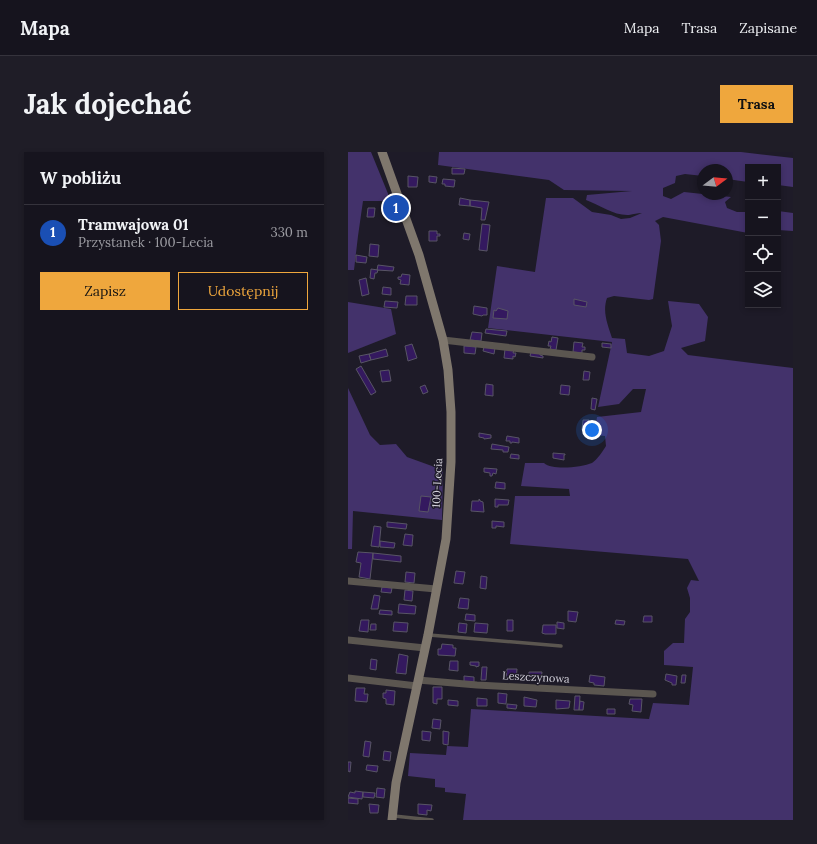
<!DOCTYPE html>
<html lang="pl">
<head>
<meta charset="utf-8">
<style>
  body { margin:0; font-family:Lora,serif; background:#1f1d27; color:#f1f3f6 }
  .controls { position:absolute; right:12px; top:12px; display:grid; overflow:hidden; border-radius:0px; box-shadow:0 2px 6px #0003 }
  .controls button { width:36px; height:36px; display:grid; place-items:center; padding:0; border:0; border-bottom:1px solid #35333c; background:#16141e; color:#f1f3f6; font:20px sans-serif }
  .compass { position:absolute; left:349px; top:12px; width:36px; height:36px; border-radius:50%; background:#16141e; box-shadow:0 2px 6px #0003; rotate:74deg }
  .you { position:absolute; left:244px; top:278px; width:14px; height:14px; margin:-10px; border:3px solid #fff; border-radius:50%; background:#1a73e8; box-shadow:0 0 0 6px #1a73e833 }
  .badge { display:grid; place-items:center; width:26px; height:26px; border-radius:50%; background:#efa73d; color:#fff; font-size:13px; font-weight:700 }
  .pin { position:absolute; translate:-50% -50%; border:2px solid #fff; box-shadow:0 1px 4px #0006 }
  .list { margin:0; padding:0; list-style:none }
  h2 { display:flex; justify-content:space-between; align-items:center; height:52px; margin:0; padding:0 16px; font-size:17px }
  h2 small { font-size:13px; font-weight:400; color:#9e9ea4 }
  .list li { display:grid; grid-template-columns:26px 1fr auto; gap:12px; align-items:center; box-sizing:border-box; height:56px; padding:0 16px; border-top:1px solid #35333c }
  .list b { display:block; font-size:15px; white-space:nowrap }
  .list p { margin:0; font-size:13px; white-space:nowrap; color:#9e9ea4 }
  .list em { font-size:13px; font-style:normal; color:#9e9ea4 }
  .actions { display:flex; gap:8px; padding:12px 16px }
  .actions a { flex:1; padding:9px 0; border:1px solid #efa73d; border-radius:0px; text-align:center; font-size:14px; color:#efa73d }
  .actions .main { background:#efa73d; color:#111 }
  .icon { flex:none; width:22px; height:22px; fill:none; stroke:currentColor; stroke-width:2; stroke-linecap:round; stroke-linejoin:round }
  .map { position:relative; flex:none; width:445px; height:668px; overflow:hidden; border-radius:0px }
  header { display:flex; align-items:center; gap:24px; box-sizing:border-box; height:56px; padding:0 20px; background:#16141e; border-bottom:1px solid #35333c }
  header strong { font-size:19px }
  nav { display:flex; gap:22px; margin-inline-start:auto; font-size:14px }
  .intro { display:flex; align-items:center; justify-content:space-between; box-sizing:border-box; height:96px; padding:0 24px }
  h1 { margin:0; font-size:28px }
  .button { padding:10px 18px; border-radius:0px; background:#efa73d; color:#111; font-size:14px; font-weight:700 }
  main { display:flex; gap:24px; padding:0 24px }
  aside { flex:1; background:#16141e; border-radius:0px; box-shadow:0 2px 6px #0003 }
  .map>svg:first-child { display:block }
  .green { fill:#43326b }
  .building { fill:#34195f; stroke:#585565 }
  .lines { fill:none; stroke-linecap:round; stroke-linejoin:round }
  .lane { stroke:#5b5650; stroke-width:3.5 }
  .street { stroke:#5b5650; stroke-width:7 }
  .secondary { stroke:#7f776d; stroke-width:9 }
  .labels { text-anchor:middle; stroke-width:3; stroke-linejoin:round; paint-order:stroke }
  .street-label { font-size:11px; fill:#d2d0da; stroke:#1e1b28 }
</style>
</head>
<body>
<header>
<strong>Mapa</strong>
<nav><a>Mapa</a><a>Trasa</a><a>Zapisane</a></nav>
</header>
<div class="intro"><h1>Jak dojechać</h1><a class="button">Trasa</a></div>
<main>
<aside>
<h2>W pobliżu<small></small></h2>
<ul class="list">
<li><span class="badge" style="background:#1a4fb4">1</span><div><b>Tramwajowa 01</b><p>Przystanek · 100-Lecia</p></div><em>330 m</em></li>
</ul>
<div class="actions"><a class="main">Zapisz</a><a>Udostępnij</a></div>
</aside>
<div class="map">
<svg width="445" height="668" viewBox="0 0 445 668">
  <rect width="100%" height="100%" fill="#1e1b28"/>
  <path class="green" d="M0,0h23l20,49h-28l-5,35 -4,34h-6z
    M91,0h302l52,6v29l-15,-2v-18h-30v15l-21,-3v-9h-24v6l-18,-2 -9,2 -1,7 -12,5v8l8,3 13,-7 47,5 -6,5 2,6 10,4h11v21l-85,-16 -8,4 4,4 2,16 -8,58 -4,1 -35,-4 -7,2c-5,14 1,27 5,40l13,1 2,14 22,3 15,-5 8,-25 -4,-25 31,3 9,13 -3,24 -24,7 7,7 105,13v452h-330l3,-26 -21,-2v-4l-10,-1v-8l-27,-3 2,-23 36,2 1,-9 21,1 3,-38 178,10 4,-16 36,2 4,-38 -29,-2v-14l9,-8h11l1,-24 5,-7v-14l-3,-10 4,-8 8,1 -11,-22 -178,-15 5,-48h55l-1,-7 -48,-3 4,-23h19c9,8 38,4 48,0 5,-3 11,-12 14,-17l-1,-10 -11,-1 3,-18 44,-5 5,-23h-13l-14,15 -21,3 14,-65 -124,-14 9,-62 38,6 11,-74h27l19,14 19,3 10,4 9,-1 12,-5c-5,0 -8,1 -13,2 -14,1 -30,-10 -43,-15l1,-5 45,-4 -68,-1 -15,-10 -111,-15z
    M430,59l15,2v18l-15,-1z
    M0,150l43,7 5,25 -48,19z
    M0,236l22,47 10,10 16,-1 11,13 36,13 -1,50 -89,-9 -1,38h-4z"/>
  <path class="building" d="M104,16l13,1 -1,5h-12z
    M60,24l10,1 -1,10h-9z
    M81,24l8,1 -1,6 -7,-1z
    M95,27l12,1 -1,7 -9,-1v-2h-3z
    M112,46l10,2v6l-11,-1z
    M122,48l19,2 -4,18h-4l1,-12 -12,-2z
    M20,56h7l-1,9h-7z
    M134,72l8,1 -3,26 -8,-1z
    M81,79h8v3h3v2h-3v5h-8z
    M116,81l6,1 -1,6 -6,-1z
    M22,92l9,1 -1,12 -9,-1z
    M8,103l11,2 -1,6 -10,-1z
    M30,113l16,2 -1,4 -16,-1z
    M23,117l7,1 -1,3h-2l-1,6 -4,-1z
    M54,122l8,1 -1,10 -9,-1 1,-4 -3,-1v-2h3z
    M18,126l3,16 -7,2 -3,-16z
    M35,135l8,1v7l-9,-1z
    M58,144h11v9h-12z
    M226,147l13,3 -1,5 -12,-2z
    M37,149l13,1 -1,6 -13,-1z
    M126,154l13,2v7h-4l-1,1 -9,-2z
    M150,156l10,3 -1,8 -14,-1 1,-8 2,1z
    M138,177l21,2 -1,5 -21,-3z
    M124,180l10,1 -1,8 -11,-1z
    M204,185l6,1 -2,12 -6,-1 1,-3h-3l1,-5 2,1z
    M226,190l9,1 -1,4h3v3h-3v3l-9,-1z
    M254,191l9,1v4l-9,-1z
    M64,192l5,14 -9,3 -3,-15z
    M116,194l12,1 -1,7 -11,-1z
    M136,195l11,1 -1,6 -11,-3z
    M38,197l2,7 -17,4 -2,-6z
    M157,197l9,1 -1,3h3l-1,4 -2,-1v3l-9,-1z
    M183,200l9,1v2l3,1v2l-13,-2z
    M21,202l2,6 -10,3 -2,-7z
    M13,214l15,26 -5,3 -15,-26z
    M41,218l2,11 -9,1 -2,-11z
    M236,219l6,1 -1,8h-6z
    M138,232l7,1v11l-8,-1z
    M77,233l3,7 -5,2 -3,-7z
    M213,233l9,1 -1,9 -9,-1z
    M244,246l5,1 -2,11 -4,-1z
    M235,268h6l-1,11 -6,-1z
    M131,281l12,2v3l-7,1v-1l-5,-1z
    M159,284l12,2v5l-7,-1v1h-2v-2h-4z
    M144,292l17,3 -1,5h-5v-2l-12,-1z
    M205,301l12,1v1h-1v5l-11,-2z
    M163,302l8,1v4l-9,-1z
    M136,316l13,1 -1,5 -3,-1 -1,3h-2v-3l-6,-1z
    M148,330l9,1v6l-10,-1z
    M73,344l10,1 -3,15 -9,-1z
    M131,347l1,1v1l3,1 1,10 -13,-1 1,-10h7z
    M147,347l14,1 -1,5h-10v2h-3z
    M144,369l12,1v5l-8,-1v2h-4z
    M39,370l20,2 -1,5 -19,-2z
    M26,374l7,1 -2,20 -8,-1z
    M57,382l8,1 -1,11 -9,-1z
    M32,389l15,2 -1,5 -14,-1z
    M10,400l15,1 -3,26 -11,-2 2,-14 -5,-1z
    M25,401l28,3v6l-28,-3z
    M108,419l9,1 -2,12 -9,-1z
    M58,420l9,1 -1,10 -9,-1z
    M133,424l6,1 -1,12 -6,-1z
    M34,435l10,1 -1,5 -10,-1z
    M57,438l8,1 -1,10 -8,-1z
    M26,443l6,1 -2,13h-7z
    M112,446l9,1 -1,10 -10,-1z
    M51,452l17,2 -1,8 -17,-1z
    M32,458l12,1v4l-13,-1z
    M220,459l10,1 -2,10 -8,-1z
    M118,462l9,1v6l-10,-1z
    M296,464h8v6h-9z
    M13,468h8l-1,12 -9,-1z
    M159,468h6v11h-6z
    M268,468l9,1 -1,4 -9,-1z
    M46,470l14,1 -1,9 -14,-1z
    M209,470l7,1v6l-7,-1z
    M111,471l8,1 -1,9 -8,-1z
    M127,471l13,1 -1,9 -13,-1z
    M23,472h5v6h-6z
    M195,473h13v9h-11l-3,-1z
    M94,492l11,1v3h3l-1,8 -17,-1v-6h3z
    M51,502l9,2 -2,18 -10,-1z
    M23,507l6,1 -1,10 -6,-1z
    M102,509h8v10l-9,-1z
    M122,510h9v4l-3,1v-1l-6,-1z
    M134,515h5l-1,13h-5z
    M159,517h10l-1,11 -10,-1z
    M181,520h13l-1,7 -4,-1v3l-9,-1z
    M318,522l11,2 -1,9h-4v-2l-7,-3z
    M242,523l15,2 -1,9 -10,-1v-2l-5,-1z
    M334,523h4l-1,8h-4z
    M116,524l10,1v5h-10z
    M85,535h9v12h-5v5l-4,-1z
    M8,536h9l-1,6h4l-1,8 -12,-1z
    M38,538l9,1 -1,14 -8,-1v-5l-3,-1v-5h3z
    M150,541l9,1 -1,10 -8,-1z
    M227,544h5l-1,14h-5z
    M176,545l13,3 -1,7 -12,-1z
    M129,546l10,1v7h-10z
    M282,547h12l-1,13 -9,-1 1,-6 -4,-1z
    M100,548l10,1v5l-10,-1z
    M208,548l14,1 -1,7 -13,1z
    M232,549l4,1 -1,8h-4z
    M159,552l10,1 -1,4 -9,-1z
    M259,557h8v5h-8z
    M85,567l8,1 -1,9 -8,-1z
    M74,579l9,1 -1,9 -8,-1z
    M95,579l6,1 -1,13 -5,-1z
    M17,589l6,1 -2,15 -6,-1z
    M36,599l7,1 -1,9 -7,-1z
    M0,610h3l-1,10 -2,-1z
    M19,613l11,1 -1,6 -11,-2z
    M29,636l8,1 -1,9 -8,-1z
    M7,639l8,1 -1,7 -14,-2 2,-5 5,1z
    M15,640l12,1 -1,5 -11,-1z
    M0,646l10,1v5l-10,-1z
    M21,652l10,1 -1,8h-8z
    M70,652l14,1 -1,6 -4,-1v5l-9,-1z"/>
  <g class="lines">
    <path class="lane" d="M81,483l132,11
      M46,664l38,4"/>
    <path class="street" d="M95,188l149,17
      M0,429l88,8
      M0,488l77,8
      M0,526l69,8
      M70,528l59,5 176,9"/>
    <path class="secondary" d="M34,0l37,103 24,85 5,30 3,42v50l-5,77 -18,96 -32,148 -4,37"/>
  </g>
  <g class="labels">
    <g class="street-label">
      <text transform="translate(89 331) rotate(-87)" y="4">100-Lecia</text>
      <text transform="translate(188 525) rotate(3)" y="4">Leszczynowa</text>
    </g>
  </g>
</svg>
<div class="controls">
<button>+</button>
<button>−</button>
<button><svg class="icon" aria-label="locate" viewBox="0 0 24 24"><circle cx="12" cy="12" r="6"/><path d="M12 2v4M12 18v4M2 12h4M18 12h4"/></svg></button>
<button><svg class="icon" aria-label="layers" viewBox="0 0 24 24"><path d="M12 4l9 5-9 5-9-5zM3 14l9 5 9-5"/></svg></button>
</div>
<svg class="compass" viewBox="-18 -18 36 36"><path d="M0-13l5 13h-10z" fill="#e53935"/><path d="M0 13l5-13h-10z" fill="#9e9ea4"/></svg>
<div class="you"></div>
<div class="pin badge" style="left:48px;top:56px;background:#1a4fb4">1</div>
</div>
</main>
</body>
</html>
